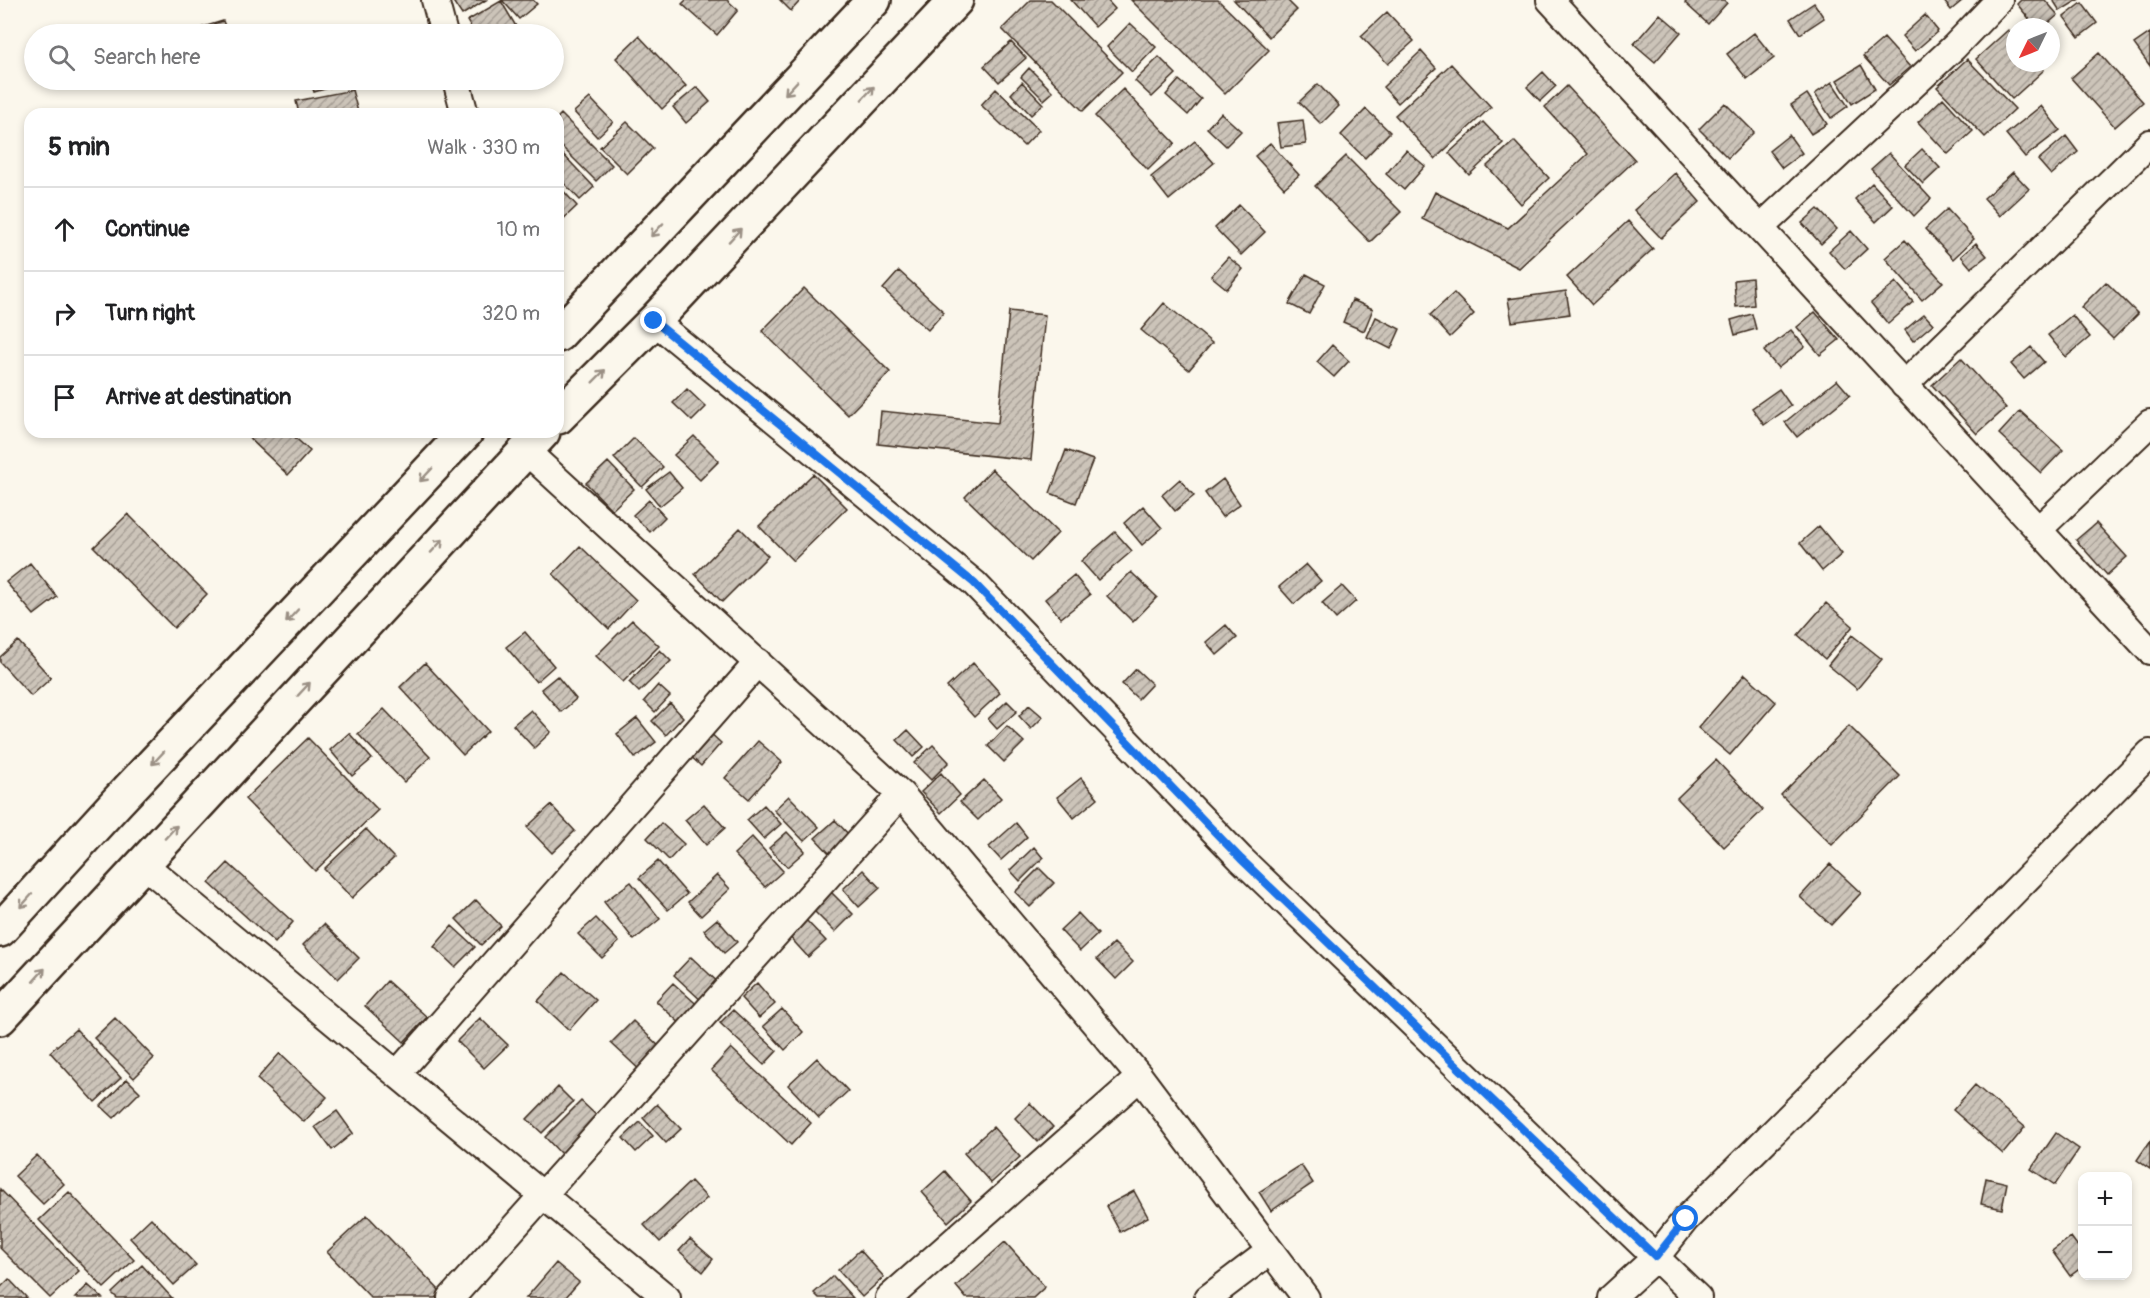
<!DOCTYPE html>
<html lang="en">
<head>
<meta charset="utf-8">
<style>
  body { margin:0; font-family:Pangolin,sans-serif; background:#f6f6f6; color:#202124 }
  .controls { position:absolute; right:18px; bottom:18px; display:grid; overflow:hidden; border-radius:12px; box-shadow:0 3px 9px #0003 }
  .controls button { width:54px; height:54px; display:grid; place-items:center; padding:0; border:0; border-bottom:2px solid #e0e0e0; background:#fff; color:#202124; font:30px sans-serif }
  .compass { position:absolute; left:2006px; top:18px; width:54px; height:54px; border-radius:50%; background:#fff; box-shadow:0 3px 9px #0003; rotate:227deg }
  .stop { position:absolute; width:18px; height:18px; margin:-14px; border:4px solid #1a73e8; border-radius:50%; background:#fff }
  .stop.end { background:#1a73e8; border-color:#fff; box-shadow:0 2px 6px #0008 }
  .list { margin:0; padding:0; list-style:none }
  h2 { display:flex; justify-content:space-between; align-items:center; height:78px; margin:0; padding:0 24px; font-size:26px }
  h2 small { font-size:20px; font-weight:400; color:#757577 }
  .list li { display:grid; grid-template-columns:39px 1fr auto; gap:18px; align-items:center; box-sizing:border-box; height:84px; padding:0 24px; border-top:2px solid #e0e0e0 }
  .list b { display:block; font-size:22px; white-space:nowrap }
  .list em { font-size:20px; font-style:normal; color:#757577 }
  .icon { flex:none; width:33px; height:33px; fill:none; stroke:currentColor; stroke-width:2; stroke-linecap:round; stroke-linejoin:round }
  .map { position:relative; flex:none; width:2150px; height:1298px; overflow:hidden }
  .search { position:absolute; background:#fff; box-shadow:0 3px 9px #0003; left:24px; top:24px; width:540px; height:66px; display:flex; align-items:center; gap:15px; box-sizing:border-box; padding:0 21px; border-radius:33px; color:#757577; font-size:22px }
  .panel { position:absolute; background:#fff; box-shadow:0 3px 9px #0003; left:24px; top:108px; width:540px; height:330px; border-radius:18px }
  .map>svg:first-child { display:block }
  .building { fill:url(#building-hatch); stroke:#3b2a1e; stroke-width:1.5 }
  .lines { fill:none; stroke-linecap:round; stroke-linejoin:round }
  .street-casing { stroke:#3b2a1e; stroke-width:30 }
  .highway-casing { stroke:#3b2a1e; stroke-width:38 }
  .street { stroke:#fbf7ec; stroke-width:26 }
  .highway { stroke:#fbf7ec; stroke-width:33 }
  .oneway { stroke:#9b9085 }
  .route { stroke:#1a73e8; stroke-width:8 }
</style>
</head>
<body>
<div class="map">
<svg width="2150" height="1298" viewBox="0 0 2150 1298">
  <defs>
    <pattern id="building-hatch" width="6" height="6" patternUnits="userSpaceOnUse" patternTransform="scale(1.5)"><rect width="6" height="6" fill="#ccc4b9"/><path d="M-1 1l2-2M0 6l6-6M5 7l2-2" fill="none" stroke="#a79f96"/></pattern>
  </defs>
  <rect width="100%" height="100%" fill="#fbf7ec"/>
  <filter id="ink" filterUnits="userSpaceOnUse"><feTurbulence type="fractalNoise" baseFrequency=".0167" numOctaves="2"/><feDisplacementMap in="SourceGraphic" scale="12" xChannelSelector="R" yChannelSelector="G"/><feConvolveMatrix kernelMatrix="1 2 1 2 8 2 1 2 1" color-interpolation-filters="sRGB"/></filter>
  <g filter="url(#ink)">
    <path class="building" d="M452,0h34l-24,15z
      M502,0h31l4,4 -18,15z
      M686,0h41l11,10 -21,25 -35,-31z
      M780,0h21l-10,11z
      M1031,0h20l71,72 -39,39 -81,-82z
      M1071,0h36l8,9 -20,18z
      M1131,0h87l51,50 -44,44z
      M1234,0h53l10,10 -28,27z
      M1688,0h36l3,3 -19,21 -23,-21z
      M1943,0h20l-12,10z
      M2021,0h24l13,15 -14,12h-8l-19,-23z
      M2053,0h25l-18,11z
      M501,1l16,27 -10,6h-32l-8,-13z
      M1814,3l10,15 -24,16 -10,-15z
      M2082,3l15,20 -18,14 -15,-20z
      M1387,12l27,29 -26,23 -27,-28z
      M1660,14l21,18 -26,30 -21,-18z
      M1925,15l13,16 -23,20 -13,-15z
      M223,21l5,13h-44v-1z
      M1130,23l26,24 -24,25 -25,-25z
      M2008,30l7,7v26h23l6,7 -32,29 -36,-40z
      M1754,33l20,25 -27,21 -20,-25z
      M2150,33v33l-16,-22z
      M639,36l47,50 -24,23 -46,-51z
      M1884,38l26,29 -21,18 -26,-29z
      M1011,42l15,16 -27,24 -15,-16z
      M1421,51l15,17 -38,35 -15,-16z
      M2099,53l44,49 -28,25 -44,-49z
      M1159,57l17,17 -24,23 -17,-16z
      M1967,59l48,50 -30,28 -48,-50z
      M1451,64l40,43 -56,52 -40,-44z
      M1861,65l14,24 -23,15 -15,-24z
      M1029,68l24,24 -9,8 -23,-23z
      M1543,72l13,14 -16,15 -13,-14z
      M310,80h38l1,2 -35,10z
      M387,80h35l-32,10z
      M1179,80l22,19 -13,16 -22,-20z
      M1022,82l21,22 -12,11 -20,-21z
      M1832,82l16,24 -17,12 -16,-24z
      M1318,84l21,22 -18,18 -22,-22z
      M1567,86l68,74 -116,108 -97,-49 13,-27 73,36 80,-74 -43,-47z
      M697,87l13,15 -24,21 -13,-16z
      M996,89l43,41 -15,16 -43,-41z
      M1123,89l52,54 -27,27 -53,-54z
      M352,90l6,22 -59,2 -3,-13z
      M1807,94l20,30 -16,10 -20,-29z
      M590,98l23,24 -16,15 -23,-25z
      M1943,98l30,33 -25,23 -30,-32z
      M1725,103l29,29 -26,26 -29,-29z
      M2041,106l19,24 -35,27 -19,-23z
      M1366,109l24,23 -25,26 -24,-23z
      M1221,113l20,18 -15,15 -19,-18z
      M561,114l51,51 -16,16 -38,-38v-26z
      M1303,120l3,24 -25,3 -4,-24z
      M627,122l26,26 -26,26 -27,-27z
      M1483,122l20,21 -34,32 -20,-22z
      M1789,135l13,18 -20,15 -13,-17z
      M2066,136l12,16 -27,23 -13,-15z
      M1195,141l19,22 -45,37 -18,-23z
      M1514,141l35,37 -28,26 -34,-38z
      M1270,143l29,32 -15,13 -29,-32z
      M558,149l36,38 -14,13 -22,-23z
      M1922,149l18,19 -17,16 -18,-19z
      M1406,150l19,16 -21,24 -18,-16z
      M1889,153l42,46 -17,17 -43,-47z
      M1346,156l55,56 -31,30 -55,-56z
      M2013,172l16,17 -29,27 -16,-18z
      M1675,173l25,29 -39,36 -27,-28z
      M1872,183l21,23 -17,16 -21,-23z
      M558,185l19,21 -19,18z
      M1239,205l26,27 -24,23 -26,-27z
      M1818,209l19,20 -16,15 -19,-21z
      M1947,209l27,30 -21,20 -28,-30z
      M1628,221l25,28 -61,56 -25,-28z
      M1851,231l16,18 -22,20 -16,-18z
      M1905,240l38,42 -21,18 -37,-42z
      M1976,243l11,13 -16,12 -10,-12z
      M1228,257l15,12 -16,20 -16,-13z
      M899,271l45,41 -16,18 -45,-41z
      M1306,274l19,10 -16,30 -20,-10z
      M1752,278l2,27 -18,2 -2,-27z
      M1896,282l17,20 -25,22 -17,-21z
      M2106,282l32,32 -25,25 -32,-32z
      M804,288l86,84 -42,43 -86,-84z
      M1566,291l4,23 -58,8 -4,-23z
      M1454,293l20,21 -24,23 -20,-22z
      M1352,300l21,9 -9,22 -21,-9z
      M1164,303l48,40 -23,27 -48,-40z
      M1009,311l36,4 -14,145 -153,-16 3,-33 117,12z
      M1815,312l24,28 -19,15 -23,-28z
      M1752,314l4,15 -21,6 -4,-15z
      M1924,314l9,10 -20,17 -8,-11z
      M2072,315l18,22 -24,20 -18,-22z
      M1376,317l24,12 -9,20 -24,-12z
      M1791,330l14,17 -27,21 -14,-17z
      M1332,345l17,16 -15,16 -17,-15z
      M2031,347l13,15 -20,17 -13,-15z
      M1961,358l45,50 -29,26 -45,-49z
      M1837,380l13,15 -53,42 -12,-15z
      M687,389l19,18 -14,14 -19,-18z
      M1779,389l12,17 -27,19 -12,-17z
      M2020,411l43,39 -22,23 -42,-39z
      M247,432h42l21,19 -22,24 -43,-41z
      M694,436l25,25 -19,19 -26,-25z
      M634,438l29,29 -21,20 -28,-29z
      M1066,450l27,10 -17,43 -26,-10z
      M608,462l26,27 -22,21 -26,-27z
      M992,469l66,64 -27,28 -66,-64z
      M669,472l13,16 -22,18 -14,-17z
      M813,474l34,34 -54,53 -34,-35z
      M1180,479l14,17 -19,15 -13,-16z
      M1223,479l17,25 -18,13 -17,-24z
      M649,500l16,17 -15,15 -17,-17z
      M1143,506l19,22 -20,17 -18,-22z
      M128,514l79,80 -33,34 -80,-81z
      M2096,523l31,34 -20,18 -31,-35z
      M1819,526l23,28 -20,17 -22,-28z
      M740,528l28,28 -46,46 -27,-28z
      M1115,532l17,19 -34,29 -17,-19z
      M580,546l56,54 -27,29 -56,-55z
      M30,563l27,34 -23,18 -28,-33z
      M1306,564l15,17 -27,23 -15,-17z
      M1131,572l26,25 -24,25 -26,-26z
      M1074,575l16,20 -29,23 -16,-19z
      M1342,586l14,15 -20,18 -14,-16z
      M1826,603l27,23 -28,33 -27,-24z
      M632,620l27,26 -36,36 -27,-26z
      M1226,625l11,13 -20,17 -11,-13z
      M525,632l29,34 -18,16 -30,-35z
      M1852,635l30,24 -25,30 -29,-24z
      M18,641l33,37 -20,18 -31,-34v-5z
      M660,650l11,11 -32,31 -10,-10z
      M425,663l63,68 -25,24 -63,-68z
      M973,663l27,30 -26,24 -27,-30z
      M1136,669l16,15 -14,15 -16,-15z
      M1745,674l31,28 -46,53 -32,-27z
      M557,676l19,23 -15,13 -20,-23z
      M658,685l12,11 -15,16 -11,-11z
      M1007,701l10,10 -20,18 -9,-10z
      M670,703l13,14 -17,18 -14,-14z
      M1029,705l14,12 -12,12 -12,-13z
      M384,709l46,48 -26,25 -46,-48z
      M531,710l20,22 -17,16 -21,-23z
      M637,718l19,24 -21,16 -18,-24z
      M1007,726l17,16 -20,20 -16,-16z
      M1849,726l51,50 -68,69 -51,-50z
      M707,730l14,13 -20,23 -15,-14z
      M908,730l16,17 -11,10 -16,-17z
      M349,733l23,26 -20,17 -22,-26z
      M308,738l70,72 -63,61 -70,-72z
      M758,741l24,21 -33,37 -24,-21z
      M933,745l16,17 -18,18 -17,-17z
      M1716,760l47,50 -39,37 -47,-49z
      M941,773l19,22 -19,18 -20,-21z
      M1081,778l17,20 -24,20 -17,-21z
      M984,780l17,18 -23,22 -18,-18z
      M789,796l30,31 -15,14 -30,-31z
      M704,804l21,24 -19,17 -21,-25z
      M551,805l24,26 -23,22 -25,-26z
      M764,805l17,19 -17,15 -17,-19z
      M835,820l15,16 -20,18 -15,-16z
      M661,823l23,21 -15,16 -22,-22z
      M1016,823l11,14 -26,23 -12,-13z
      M366,829l28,29 -42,40 -28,-29z
      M787,832l18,19 -18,16 -18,-19z
      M752,837l31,34 -18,16 -31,-33z
      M1034,847l9,11 -23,23 -10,-11z
      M658,861l29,33 -19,16 -29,-32z
      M228,863l65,59 -18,21 -66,-60z
      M1830,864l31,29 -30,32 -31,-28z
      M1039,868l15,15 -24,24 -15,-15z
      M863,870l17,18 -21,19 -16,-18z
      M717,875l13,14 -29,27 -13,-14z
      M631,882l29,37 -26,21 -30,-38z
      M830,891l23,23 -18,18 -23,-23z
      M476,900l25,26 -20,19 -25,-26z
      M1078,913l20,21 -18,17 -20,-21z
      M596,918l23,24 -17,16 -24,-24z
      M717,919l20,23 -13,11 -20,-23z
      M805,919l21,22 -18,16 -20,-22z
      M324,924l35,34 -21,21 -35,-34z
      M452,926l23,21 -20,20 -21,-20z
      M1114,943l19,19 -17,17 -19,-20z
      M691,957l32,30 -17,18 -32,-30z
      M564,972l32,28 -27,30 -31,-29z
      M387,981l40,36 -23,25 -39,-36z
      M673,983l30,27 -17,19 -30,-28z
      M757,983l18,21 -16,14 -18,-20z
      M782,1009l21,23 -18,18 -22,-24z
      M733,1010l44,41 -13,14 -44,-42z
      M115,1018l39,40 -20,20 -40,-40z
      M480,1018l28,27 -24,23 -27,-27z
      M633,1021l32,31 -21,22 -33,-31z
      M76,1029l45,49 -26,24 -45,-50z
      M731,1048l80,75 -20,22 -80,-75z
      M280,1053l47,44 -23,25 -47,-43z
      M817,1058l31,33 -29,27 -31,-33z
      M127,1079l13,13 -26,26 -13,-12z
      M1975,1085l50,42 -22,27 -50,-44z
      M558,1087l15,15 -31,31 -15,-14z
      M581,1101l17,16 -37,37 -16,-17z
      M1030,1103l23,24 -15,15 -23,-24z
      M657,1104l24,25 -15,14 -23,-25z
      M337,1111l16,22 -21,17 -17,-23z
      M640,1122l13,14 -17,16 -13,-14z
      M993,1127l27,30 -29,26 -27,-30z
      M2056,1133l23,16 -24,36 -24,-16z
      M2150,1141v28l-13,-9z
      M37,1155l27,29 -21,20 -28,-28z
      M1301,1165l12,18 -42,28 -12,-19z
      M945,1171l26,30 -23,21 -26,-30z
      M1986,1178l21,5 -5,26 -21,-5z
      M691,1181l16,17 -47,44 -16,-17z
      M0,1189l79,82 -29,27 -50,-50z
      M1134,1191l14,26 -28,15 -14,-26z
      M69,1192l65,68 -30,28 -65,-68z
      M367,1215l74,77 -6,6h-64l-44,-46z
      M151,1218l45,47 -22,20 -44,-47z
      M2071,1237l11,15v15l-12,9 -18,-25z
      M690,1239l23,20 -10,13 -24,-21z
      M1005,1242l40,45 -12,11h-67l-10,-12z
      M860,1250l24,27 -22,20 -24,-27z
      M556,1263l23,19 -14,16h-39z
      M142,1265l30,33h-55l-5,-5z
      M833,1276l20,22h-34l-5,-5z
      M9,1279l18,19h-27v-10z
      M88,1285l14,13h-27z"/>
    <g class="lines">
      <defs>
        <path id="street" d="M435,0l9,34
          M1550,0l600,651
          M456,80l9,34
          M1760,228l194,-181 45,-47
          M654,321l320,262 267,276 457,439
          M1904,385l246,-242
          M525,450l376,344 239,283 166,221
          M2038,530l112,-107
          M142,863l525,435
          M397,1074l361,-412
          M451,1298l450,-504
          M889,1298l251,-221
          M1208,1298l62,-47
          M1611,1298l45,-41 30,-38 261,-259 203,-207"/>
        <path id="highway" d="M558,335l316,-335
          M558,417l96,-96 302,-321
          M0,930l117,-128 349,-370
          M0,1018l543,-586"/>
      </defs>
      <use href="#street" class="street-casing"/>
      <use href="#highway" class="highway-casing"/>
      <use href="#street" class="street"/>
      <use href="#highway" class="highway"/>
    </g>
    <defs><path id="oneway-shaft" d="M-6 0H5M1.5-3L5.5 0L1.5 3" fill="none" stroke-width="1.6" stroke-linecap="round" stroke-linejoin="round" transform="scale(1.5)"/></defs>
    <g class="oneway">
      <use href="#oneway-shaft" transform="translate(791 88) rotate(133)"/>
      <use href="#oneway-shaft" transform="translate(868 93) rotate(-47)"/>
      <use href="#oneway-shaft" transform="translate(657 230) rotate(133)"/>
      <use href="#oneway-shaft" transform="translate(735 235) rotate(-47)"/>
      <use href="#oneway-shaft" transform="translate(599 376) rotate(-45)"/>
      <use href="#oneway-shaft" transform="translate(426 475) rotate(133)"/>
      <use href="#oneway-shaft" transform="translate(437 546) rotate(-47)"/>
      <use href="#oneway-shaft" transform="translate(292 616) rotate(133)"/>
      <use href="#oneway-shaft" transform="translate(304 689) rotate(-47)"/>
      <use href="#oneway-shaft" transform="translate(158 758) rotate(133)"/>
      <use href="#oneway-shaft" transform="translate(171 832) rotate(-47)"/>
      <use href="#oneway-shaft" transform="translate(26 901) rotate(132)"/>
      <use href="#oneway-shaft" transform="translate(39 975) rotate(-48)"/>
    </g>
  </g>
  <g class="lines" filter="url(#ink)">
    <path class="route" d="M654,321l320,262 267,276 415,398 30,-38"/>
  </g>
</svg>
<div class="controls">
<button>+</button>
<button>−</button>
</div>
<svg class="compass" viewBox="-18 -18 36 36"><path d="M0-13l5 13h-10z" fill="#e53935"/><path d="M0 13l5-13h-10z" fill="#757577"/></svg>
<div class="stop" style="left:1686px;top:1219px"></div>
<div class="stop end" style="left:654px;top:321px"></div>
<div class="search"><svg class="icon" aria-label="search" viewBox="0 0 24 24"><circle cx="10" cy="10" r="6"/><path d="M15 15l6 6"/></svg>Search here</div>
<section class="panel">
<h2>5 min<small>Walk · 330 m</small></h2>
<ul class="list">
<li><svg class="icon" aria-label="ahead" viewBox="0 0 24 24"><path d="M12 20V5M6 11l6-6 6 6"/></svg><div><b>Continue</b></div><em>10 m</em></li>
<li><svg class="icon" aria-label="right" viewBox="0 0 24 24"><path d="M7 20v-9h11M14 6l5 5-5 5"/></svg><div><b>Turn right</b></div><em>320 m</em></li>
<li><svg class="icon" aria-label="arrive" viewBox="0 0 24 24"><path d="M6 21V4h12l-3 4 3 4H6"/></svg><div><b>Arrive at destination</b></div></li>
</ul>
</section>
</div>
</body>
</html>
